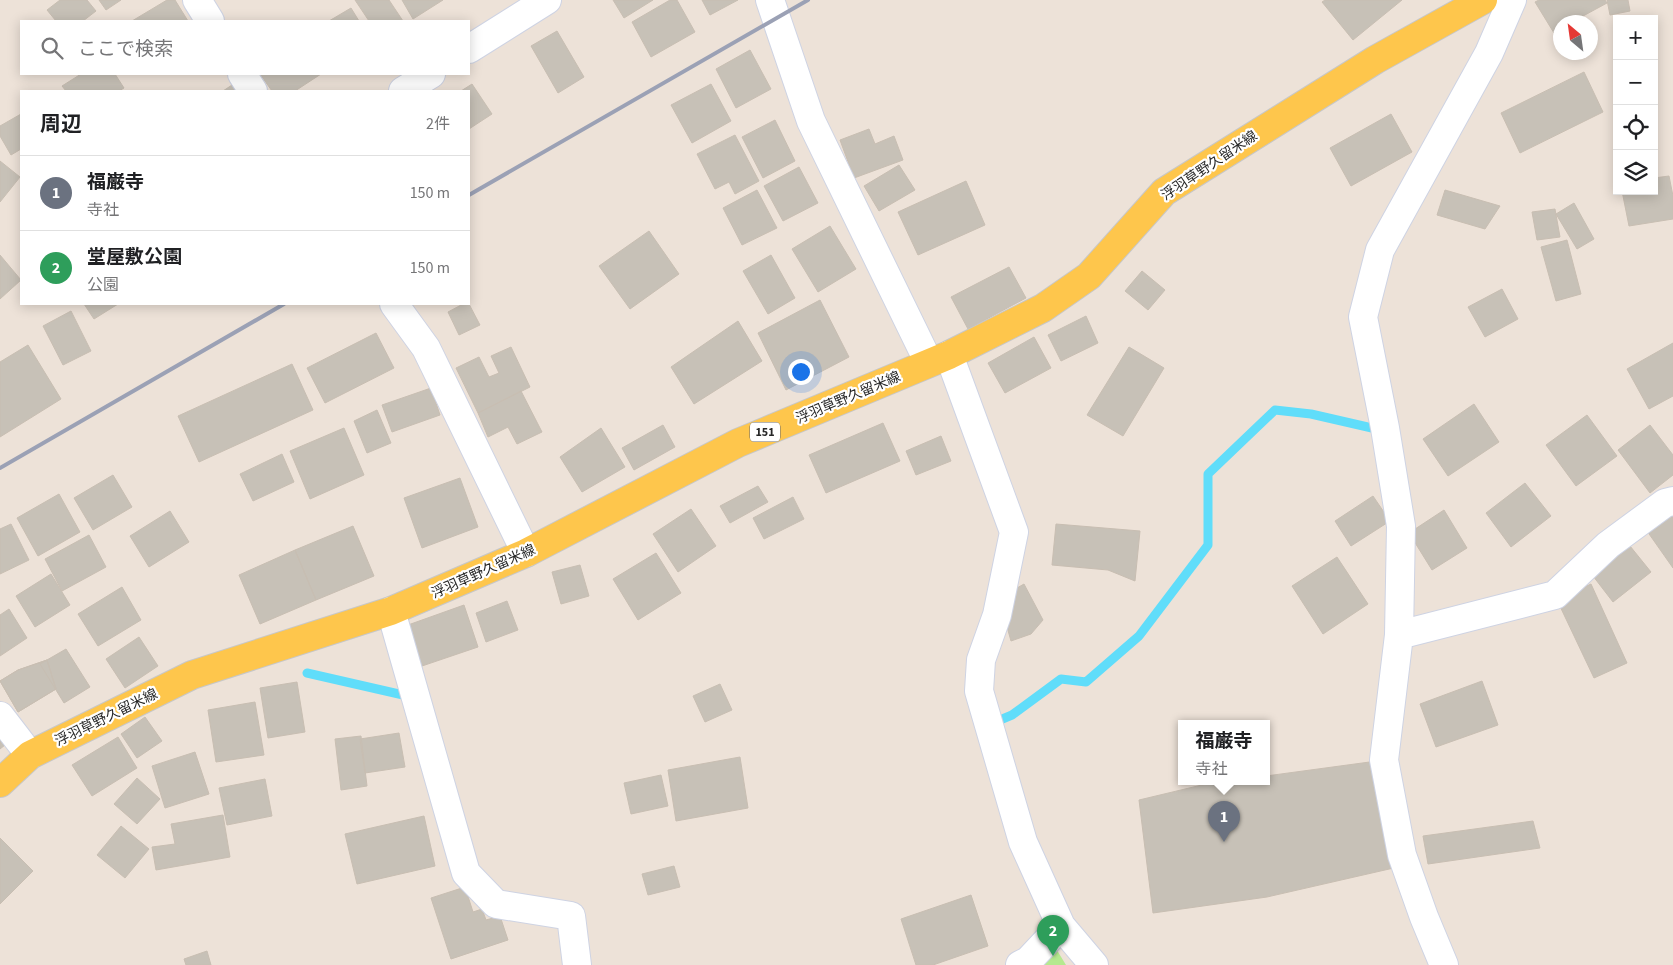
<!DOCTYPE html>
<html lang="ja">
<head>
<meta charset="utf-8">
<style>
  body { margin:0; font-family:"Source Sans 3","Noto Sans JP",sans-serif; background:#f6f6f6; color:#202124 }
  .controls { position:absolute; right:15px; top:15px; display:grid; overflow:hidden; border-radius:0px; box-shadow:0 2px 12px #0003 }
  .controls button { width:45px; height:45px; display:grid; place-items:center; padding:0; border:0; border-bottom:1px solid #e0e0e0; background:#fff; color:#202124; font:25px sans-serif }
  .compass { position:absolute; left:1553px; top:15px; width:45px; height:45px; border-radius:50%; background:#fff; box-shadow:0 2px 12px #0003; rotate:331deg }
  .you { position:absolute; left:800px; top:371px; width:18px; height:18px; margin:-12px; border:4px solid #fff; border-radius:50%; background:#1a73e8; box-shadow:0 0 0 8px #1a73e833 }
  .badge { display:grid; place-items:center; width:32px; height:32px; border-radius:50%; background:#3369ff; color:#fff; font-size:16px; font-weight:700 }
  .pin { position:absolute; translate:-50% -41px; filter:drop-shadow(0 1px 2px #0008) }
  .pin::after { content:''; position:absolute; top:26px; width:18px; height:15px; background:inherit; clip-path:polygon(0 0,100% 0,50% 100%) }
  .popup { position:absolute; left:1178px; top:720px; width:92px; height:65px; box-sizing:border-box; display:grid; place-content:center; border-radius:0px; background:#fff; filter:drop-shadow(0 1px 4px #0005); font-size:16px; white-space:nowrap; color:#757577 }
  .popup b { font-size:19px; color:#202124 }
  .popup::after { content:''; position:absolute; left:50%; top:100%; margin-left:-10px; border:10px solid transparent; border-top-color:#fff }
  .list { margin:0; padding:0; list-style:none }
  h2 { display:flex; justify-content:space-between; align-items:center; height:65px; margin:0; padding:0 20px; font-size:21px }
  h2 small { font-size:16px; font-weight:400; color:#757577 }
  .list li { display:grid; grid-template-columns:32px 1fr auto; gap:15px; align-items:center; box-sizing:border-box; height:75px; padding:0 20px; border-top:1px solid #e0e0e0 }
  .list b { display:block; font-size:19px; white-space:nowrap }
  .list p { margin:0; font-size:16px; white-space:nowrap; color:#757577 }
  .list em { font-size:16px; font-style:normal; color:#757577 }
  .icon { flex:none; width:28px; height:28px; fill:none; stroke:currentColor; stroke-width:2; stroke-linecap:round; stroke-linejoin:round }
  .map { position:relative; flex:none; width:1673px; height:965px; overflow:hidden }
  .search { position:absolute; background:#fff; box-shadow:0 2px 12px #0003; left:20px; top:20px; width:450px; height:55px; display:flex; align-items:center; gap:12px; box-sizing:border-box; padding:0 18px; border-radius:0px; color:#757577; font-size:19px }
  .panel { position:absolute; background:#fff; box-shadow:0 2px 12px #0003; left:20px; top:90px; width:450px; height:215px; border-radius:0px }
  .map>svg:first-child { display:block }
  .green { fill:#b5e98f }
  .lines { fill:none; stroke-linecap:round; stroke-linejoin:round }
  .stream { stroke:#60ddfa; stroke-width:9 }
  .building { fill:#c7c1b7; stroke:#c8beb2 }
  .minor-casing { stroke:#ced3e3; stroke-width:30 }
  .major-casing { stroke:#c7c7c7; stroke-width:30 }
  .minor { stroke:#fff; stroke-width:28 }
  .major { stroke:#fec64c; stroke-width:28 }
  .rail { stroke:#9ba1b5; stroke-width:4 }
  .labels { text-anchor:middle; stroke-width:4.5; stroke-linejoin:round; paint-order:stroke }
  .shield { fill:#fff; stroke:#686868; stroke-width:1 }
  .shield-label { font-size:12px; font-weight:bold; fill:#282828 }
  .street-label { font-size:14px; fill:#282828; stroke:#fff }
</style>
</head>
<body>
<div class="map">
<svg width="1673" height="965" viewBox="0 0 1673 965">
  <rect width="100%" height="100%" fill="#ede2d8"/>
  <path class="green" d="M1055,947l11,18h-28z"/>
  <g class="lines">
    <path class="stream" d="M307,673l105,24
      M1000,720l12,-5 49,-36 25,3 53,-46 69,-91v-71l67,-64 36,4 61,14"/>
  </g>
  <path class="building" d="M60,0h27l9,11 -13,10h-27l-9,-11z
    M99,0h22l-15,10z
    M167,0h8l13,21h-56z
    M355,0h34l14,21h-34z
    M402,0h41l-30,19z
    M613,0h40l-29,18z
    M670,0h7l18,32 -44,25 -19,-35z
    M702,0h36l-28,15z
    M1325,0h77l-49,40 -31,-38z
    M1539,0h66l2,3 -35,19h-12v7l-6,4 -19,-31z
    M1607,0h21l2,11 -20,4z
    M351,8l8,13h-30z
    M557,31l27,46 -26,16 -27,-47z
    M750,50l21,39 -35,19 -20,-39z
    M1584,72l19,40 -83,41 -19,-40z
    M81,74h34l9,14 -5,3h-53l-4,-5z
    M260,74h61l-26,17h-23z
    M235,83l5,8h-17z
    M472,84l20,30 -23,15v-38h-8z
    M711,84l20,37 -39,22 -21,-38z
    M21,114v35l-10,6 -11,-19v-10z
    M1391,114l21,38 -61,34 -21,-38z
    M775,120l20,41 -32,17 -21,-41z
    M869,129l6,15 19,-8 9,24 -49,18 -14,-38z
    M735,135l24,46 -24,13 -6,-12 -14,7 -18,-35z
    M0,161l20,16 -20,25z
    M899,165l16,25 -36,21 -15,-25z
    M799,167l19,36 -35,18 -19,-35z
    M1669,176l4,20v23l-44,7 -7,-35h32v-13z
    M966,181l19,44 -67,30 -20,-43z
    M757,190l20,38 -35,17 -19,-37z
    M1445,190l55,16 -15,23 -48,-14z
    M1574,203l20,36 -17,10 -21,-35z
    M1555,209l5,28 -23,3 -5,-28z
    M830,226l26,43 -38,23 -26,-43z
    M649,231l30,43 -49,35 -31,-43z
    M1567,240l14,54 -25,7 -15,-54z
    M0,255l21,25 -21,19z
    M771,255l24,43 -27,16 -25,-43z
    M1009,267l17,31 -58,31 -17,-32z
    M1142,271l23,19 -17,20 -23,-19z
    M1502,289l16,30 -33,18 -17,-30z
    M820,300l29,57 -63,33 -28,-57z
    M84,304h34l-24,15z
    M463,304h6l11,21 -21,10 -11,-23z
    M71,311l20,40 -28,14 -20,-39z
    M1086,316l12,27 -37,18 -13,-26z
    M738,321l24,40 -68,43 -23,-37z
    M376,333l18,35 -69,35 -18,-35z
    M1034,337l17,31 -46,25 -17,-30z
    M1673,343v53l-24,13 -22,-40z
    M28,345l33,54 -61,38v-75z
    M511,347l19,40 -52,26 -22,-45 23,-11 10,20 10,-4 -8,-17z
    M1129,347l35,21 -41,68 -36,-21z
    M292,364l21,46 -114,52 -21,-46z
    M431,388l9,27 -48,17 -10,-27z
    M521,391l21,41 -25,12 -9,-17 -20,10 -10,-24z
    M1474,404l25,38 -51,34 -25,-37z
    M377,410l14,33 -24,10 -13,-32z
    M1587,415l30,41 -41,30 -30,-41z
    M883,423l17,38 -74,32 -17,-38z
    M663,425l12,22 -41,23 -12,-22z
    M1650,425l23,30v20l-23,18 -32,-43z
    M344,428l20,47 -54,24 -20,-48z
    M601,428l24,39 -43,25 -22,-35z
    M941,436l10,25 -35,14 -10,-24z
    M282,454l12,28 -41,19 -13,-27z
    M113,475l19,32 -39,23 -19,-32z
    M460,478l18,49 -56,21 -18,-50z
    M1525,483l26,33 -40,31 -25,-34z
    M758,486l10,16 -38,21 -10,-17z
    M59,494l21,38 -42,24 -21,-38z
    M1373,496l17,25 -39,25 -16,-25z
    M793,497l11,22 -40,20 -11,-21z
    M691,509l25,37 -38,26 -25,-38z
    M1444,510l23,38 -35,22 -23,-37z
    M170,511l19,31 -40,25 -19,-31z
    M1673,514v54l-26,-37z
    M11,524l18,36 -29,14v-45z
    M1056,524l84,7 -5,50 -27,-11 -56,-5z
    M353,526l21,50 -58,24 -21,-50z
    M89,535l17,32 -44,24 -17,-32z
    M1630,546l21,26 -38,30 -20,-26z
    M295,550l21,50 -56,24 -21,-49z
    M656,553l25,40 -43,27 -25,-41z
    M1337,557l31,47 -45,30 -31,-48z
    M580,565l9,31 -28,8 -9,-32z
    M51,574l19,31 -35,22 -19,-31z
    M1024,584l19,36 -12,14 -20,7 -11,-39 10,-10z
    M1591,584l36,79 -33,15 -37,-78z
    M122,587l19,33 -43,26 -20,-32z
    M507,601l11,29 -32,12 -10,-29z
    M464,605l14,42 -56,19 -14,-41z
    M9,609l18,29 -27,18v-41z
    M139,637l19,29 -33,22 -19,-29z
    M66,649l24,38 -26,16 -24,-39z
    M47,660l9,29 -38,23 -18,-31 18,-11z
    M47,660l9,29 -38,23 -18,-31 18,-11z
    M1482,681l16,44 -62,22 -16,-43z
    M297,682l8,50 -37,6 -8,-50z
    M720,684l12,26 -27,12 -12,-26z
    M255,702l9,53 -48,7 -8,-52z
    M145,717l17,24 -25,17 -16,-24z
    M0,729l10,12 -10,8z
    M399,733l6,34 -40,6 -5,-34z
    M361,736l6,50 -26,4 -6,-51z
    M118,737l19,31 -45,28 -20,-31z
    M195,752l14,42 -44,14 -13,-42z
    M740,757l8,51 -72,13 -8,-51z
    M1377,761l21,106 -131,30 -114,16 -14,-113 67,-16 22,-3h38v-5z
    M661,775l7,31 -37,8 -7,-31z
    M137,778l23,21 -23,25 -23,-20z
    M265,779l7,37 -45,9 -8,-37z
    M223,815l7,42 -74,13 -4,-23 23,-3 -4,-20z
    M424,816l11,50 -78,18 -12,-50z
    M1533,821l7,27 -112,16 -5,-28z
    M121,826l28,23 -24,29 -28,-23z
    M0,838l33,33 -33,33z
    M674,866l6,21 -32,8 -6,-21z
    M465,887l8,25 9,-3 4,11 14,-4 8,24 -57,19 -20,-61z
    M971,895l17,51 -55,19h-17l-15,-46z
    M207,951l4,14h-25l-2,-6z"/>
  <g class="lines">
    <defs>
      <path id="minor" d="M197,0l13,21
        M770,0l41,121 118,242
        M469,49l78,-49
        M242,74l11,17
        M403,91l28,-17
        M394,304l32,44 100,205
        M949,355l65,177 -17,83 -16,45 -2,31 44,151 38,84 33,39
        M391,611l75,262 30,31 75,12 6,49
        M1399,635l156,-40 53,-50 57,-42 8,-2
        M0,716l30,39
        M1020,965l8,-4 33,-35
        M1444,965l-20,-48 -22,-62 -18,-95 15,-125 2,-109 -16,-98 -22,-111 17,-67 109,-197 23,-53"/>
      <path id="major" d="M0,783l30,-28 162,-80 199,-64 135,-58 212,-110 211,-88 94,-47 46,-32 75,-84 211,-132 108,-60"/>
    </defs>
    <use href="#minor" class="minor-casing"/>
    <use href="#major" class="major-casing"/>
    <use href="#minor" class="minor"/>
    <use href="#major" class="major"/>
    <path class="rail" d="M469,195l339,-195
      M0,468l284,-164"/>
  </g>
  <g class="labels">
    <rect class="shield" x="750" y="422.5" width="30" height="19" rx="4"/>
    <g class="shield-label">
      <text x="765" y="436">151</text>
    </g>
    <g class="street-label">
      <text transform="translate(1209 165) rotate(-34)" y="5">浮羽草野久留米線</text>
      <text transform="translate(848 397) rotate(-23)" y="5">浮羽草野久留米線</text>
      <text transform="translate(483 571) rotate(-24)" y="5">浮羽草野久留米線</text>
      <text transform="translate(106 717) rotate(-26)" y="5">浮羽草野久留米線</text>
    </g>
  </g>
</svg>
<div class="controls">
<button>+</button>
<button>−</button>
<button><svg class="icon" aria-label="locate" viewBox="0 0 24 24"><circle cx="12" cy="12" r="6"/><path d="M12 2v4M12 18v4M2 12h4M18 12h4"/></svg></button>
<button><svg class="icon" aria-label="layers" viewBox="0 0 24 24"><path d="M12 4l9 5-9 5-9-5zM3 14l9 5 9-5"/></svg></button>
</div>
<svg class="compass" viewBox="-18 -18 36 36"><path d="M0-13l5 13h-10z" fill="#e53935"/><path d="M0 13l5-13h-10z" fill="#757577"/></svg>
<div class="you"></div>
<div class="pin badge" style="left:1224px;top:842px;background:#6b7280">1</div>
<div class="popup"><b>福巌寺</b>寺社</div>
<div class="pin badge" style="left:1053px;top:956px;background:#2e9e5b">2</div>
<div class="search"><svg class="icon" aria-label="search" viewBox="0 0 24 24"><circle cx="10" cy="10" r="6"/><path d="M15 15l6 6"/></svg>ここで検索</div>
<section class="panel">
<h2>周辺<small>2件</small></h2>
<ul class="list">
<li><span class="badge" style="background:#6b7280">1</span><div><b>福巌寺</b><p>寺社</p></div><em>150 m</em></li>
<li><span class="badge" style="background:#2e9e5b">2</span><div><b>堂屋敷公園</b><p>公園</p></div><em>150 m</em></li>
</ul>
</section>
</div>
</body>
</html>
